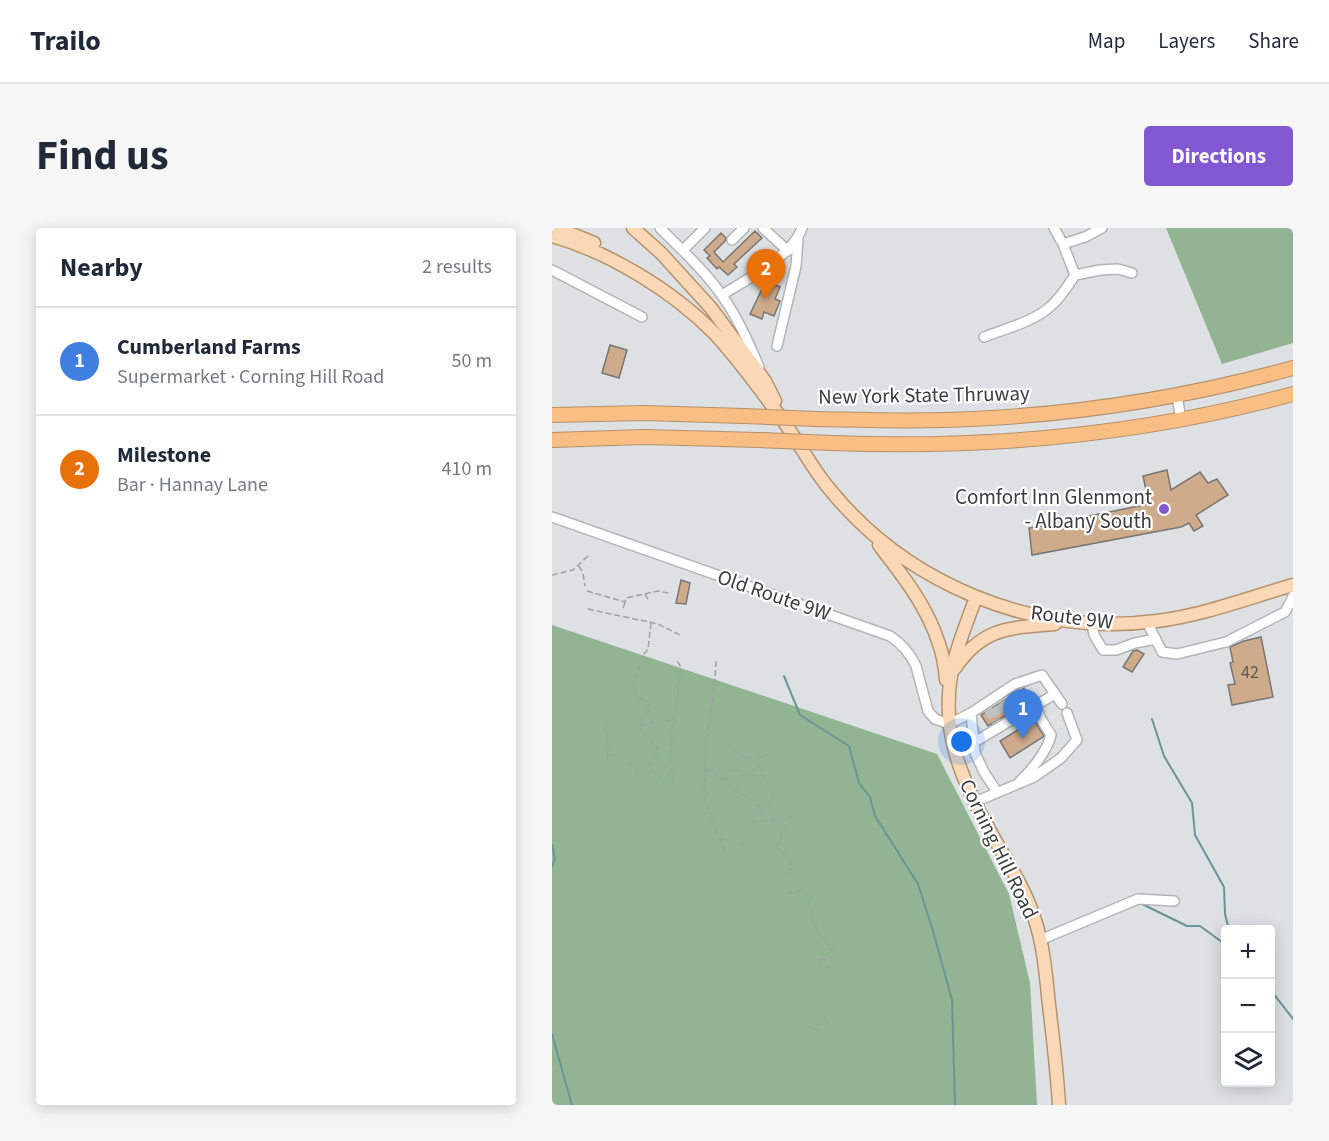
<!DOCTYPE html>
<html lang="en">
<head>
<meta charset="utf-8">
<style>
  body { margin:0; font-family:"Source Sans 3",sans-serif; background:#f6f6f7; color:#1f2937 }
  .controls { position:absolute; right:18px; bottom:18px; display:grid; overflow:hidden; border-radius:6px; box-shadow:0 3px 15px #0003 }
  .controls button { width:54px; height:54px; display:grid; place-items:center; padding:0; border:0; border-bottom:2px solid #e0e1e3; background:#fff; color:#1f2937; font:30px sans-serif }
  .you { position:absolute; left:410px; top:514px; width:21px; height:21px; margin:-15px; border:4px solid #fff; border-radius:50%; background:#1a73e8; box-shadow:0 0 0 9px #1a73e833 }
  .badge { display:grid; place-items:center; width:39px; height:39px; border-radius:50%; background:#8158d1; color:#fff; font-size:20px; font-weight:700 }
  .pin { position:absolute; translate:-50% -50px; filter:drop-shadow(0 2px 3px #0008) }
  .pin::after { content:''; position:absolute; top:32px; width:21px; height:18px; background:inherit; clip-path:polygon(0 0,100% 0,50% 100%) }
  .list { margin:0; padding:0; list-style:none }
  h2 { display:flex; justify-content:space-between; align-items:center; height:78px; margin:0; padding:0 24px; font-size:26px }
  h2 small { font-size:20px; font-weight:400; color:#747a83 }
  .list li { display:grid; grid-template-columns:39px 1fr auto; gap:18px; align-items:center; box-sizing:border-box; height:108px; padding:0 24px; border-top:2px solid #e0e1e3 }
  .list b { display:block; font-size:22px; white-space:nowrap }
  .list p { margin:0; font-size:20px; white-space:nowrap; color:#747a83 }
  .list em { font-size:20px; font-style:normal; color:#747a83 }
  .icon { flex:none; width:33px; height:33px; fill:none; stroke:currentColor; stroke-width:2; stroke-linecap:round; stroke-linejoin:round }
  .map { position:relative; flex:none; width:741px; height:877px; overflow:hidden; border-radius:6px }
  header { display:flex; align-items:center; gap:36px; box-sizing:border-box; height:84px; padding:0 30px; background:#fff; border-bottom:2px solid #e0e1e3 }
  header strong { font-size:28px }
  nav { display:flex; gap:33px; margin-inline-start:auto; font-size:21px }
  .intro { display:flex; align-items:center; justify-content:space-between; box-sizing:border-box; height:144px; padding:0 36px }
  h1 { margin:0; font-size:42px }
  .button { padding:15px 27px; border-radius:6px; background:#8158d1; color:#fff; font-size:21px; font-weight:700 }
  main { display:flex; gap:36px; padding:0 36px }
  aside { flex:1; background:#fff; border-radius:6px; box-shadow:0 3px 15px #0003 }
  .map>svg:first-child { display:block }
  .forest { fill:#92b492 }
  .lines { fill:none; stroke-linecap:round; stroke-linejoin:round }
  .stream { stroke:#6b9498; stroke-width:2 }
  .building { fill:#ceab8a; stroke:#797674; stroke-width:1.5 }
  .minor-tunnel { stroke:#bec0c2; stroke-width:9; stroke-dasharray:9 4.5; stroke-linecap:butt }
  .minor-casing { stroke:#b2b5b7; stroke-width:12 }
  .major-casing { stroke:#b7916c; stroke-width:15 }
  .highway-casing { stroke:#b7916c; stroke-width:16 }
  .path { stroke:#9fa1a3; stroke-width:1.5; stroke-dasharray:6 3; stroke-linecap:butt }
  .minor { stroke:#fff; stroke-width:9 }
  .major { stroke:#fbd8b5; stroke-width:12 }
  .highway { stroke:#f9be84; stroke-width:14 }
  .highway-bridge-casing { stroke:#b7916c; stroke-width:16; stroke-linecap:butt }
  .highway-bridge { stroke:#f9be84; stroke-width:14 }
  .poi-dot { fill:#8158d1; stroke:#fff; stroke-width:2 }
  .labels { text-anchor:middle; stroke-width:4.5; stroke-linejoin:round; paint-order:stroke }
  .number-label { font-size:18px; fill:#605851 }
  .street-label { font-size:21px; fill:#3c3d3e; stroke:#fff }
  .poi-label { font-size:21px; fill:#3c3d3e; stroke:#fff; text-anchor:end }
</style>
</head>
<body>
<header>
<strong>Trailo</strong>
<nav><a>Map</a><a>Layers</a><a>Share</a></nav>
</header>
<div class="intro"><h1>Find us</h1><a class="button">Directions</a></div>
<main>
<aside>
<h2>Nearby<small>2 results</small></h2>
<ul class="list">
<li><span class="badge" style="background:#3f7fe0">1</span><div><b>Cumberland Farms</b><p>Supermarket · Corning Hill Road</p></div><em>50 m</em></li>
<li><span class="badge" style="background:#e8710a">2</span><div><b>Milestone</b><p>Bar · Hannay Lane</p></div><em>410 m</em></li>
</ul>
</aside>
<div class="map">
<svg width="741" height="877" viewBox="0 0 741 877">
  <rect width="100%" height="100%" fill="#dee1e3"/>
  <path class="forest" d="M614,0h127v115l-71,21z
    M0,397l385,129 72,140 21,89 7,122h-485z"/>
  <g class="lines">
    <path class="stream" d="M232,448l16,39 49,31 10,37 11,14 5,19 43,68 15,47 19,69 3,105
      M600,491l12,37 28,47 3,32 29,52 1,27 4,16
      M0,617l3,13 -3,9
      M590,676l45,22h13l26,19
      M718,761l23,30
      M0,806l20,71"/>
  </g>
  <path class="building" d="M203,3l7,7 -28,26 3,3 -9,8 -9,-8 -2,2 -10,-11 3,-2 -6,-6 17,-17 5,5 -1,3 -11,11 9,10z
    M211,52l17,7 -5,12 5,2 -6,15 -10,-4 -2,7 -12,-5 13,-27 -3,-1z
    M58,117l17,5 -8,28 -17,-5z
    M615,242l4,20 29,-18 8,11 9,-4 11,16 -32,20 7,11 -9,5 -5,-8 -8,4 -149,28 -3,-27 120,-24 -6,-28z
    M129,352l9,3 -4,21 -10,-1z
    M709,409l12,60 -41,8 -4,-20 7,-1 -5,-21 3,-1 -3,-15 14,-6z
    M585,422l7,4 -12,18 -9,-5 10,-16z
    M472,460l7,12 -43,26 -7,-11z
    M482,492l10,16 -1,1 -33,21 -10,-17z"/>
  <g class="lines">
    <path class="minor-tunnel" d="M467,463l7,12
      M459,468l7,12
      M451,473l7,12
      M444,478l7,12
      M436,482l8,12"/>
    <defs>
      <path id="minor" d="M108,0c22,22 45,43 63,69 15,21 26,46 36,70
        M211,0l25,23
        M502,0l9,16 22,-7 17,-9
        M180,12l12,-12
        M511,16l12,31
        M131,22l22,-22
        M0,42l90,47
        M170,67c25,-16 70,-38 80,-67
        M432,109c23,-9 50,-15 68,-32 9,-8 16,-19 23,-30l25,-5 18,-1 14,4
        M225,118l19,-80 2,-27
        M625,167l4,25
        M0,289l338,119c12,8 20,17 26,30l12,45 7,8 14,5 22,-11 44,-29 27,-9 20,29
        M595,394l15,30 15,2 49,-12 59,-30 6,-11 2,-5
        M540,395l2,12 9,15h13l19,-7 21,-4
        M419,485l4,40 9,19 13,20
        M421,515l82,-49
        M468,553c13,-12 27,-30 31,-46l-10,-16 -6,-13
        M423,574l59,-25 27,-19 16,-18 -10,-27
        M488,712l98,-41 36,2"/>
      <path id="major" d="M5,0l37,15
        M81,0l28,25 50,55 54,73 10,20
        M0,8c57,16 121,55 162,97 26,28 48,59 70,89 15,21 27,44 43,64 78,98 206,151 330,135 47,-6 91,-23 136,-36
        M327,317c24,31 48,61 60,99 4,11 6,24 7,36
        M424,369c-8,23 -18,46 -23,69 -14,61 7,112 37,165 16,29 35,57 45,89 9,27 11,57 14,85 4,33 8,67 10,100
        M403,440c28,-41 54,-40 100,-44"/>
      <path id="highway" d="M0,187l92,-2 100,3
        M264,191c52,1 104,3 156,0 109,-5 216,-22 321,-51
        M0,212l92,-3 115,3
        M280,215c156,6 311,-8 461,-49"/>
    </defs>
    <use href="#minor" class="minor-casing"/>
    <use href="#major" class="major-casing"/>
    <use href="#highway" class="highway-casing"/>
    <path class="path" d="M27,338l4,7 2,13
      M0,347l21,-5 15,-14
      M35,363l38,11 1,-4 32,-7 10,2
      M93,366l4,7
      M71,380l2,-5
      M36,381l70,15 22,11
      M99,395l-3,26 -9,11v8l-5,15v6l1,6 13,7 1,8 -9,10 2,11 15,16 1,8 -8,8 1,6 9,9
      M164,433l-1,21 -9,64 -2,52 22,57
      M54,494l2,32c17,3 23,8 33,22
      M89,498l11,-3 3,-4 6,-2 4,3 8,2
      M175,515l9,9 25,16
      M195,530l6,-1 5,1 7,-3
      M55,532l1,-5
      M153,541l14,6 17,16 15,8 8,7 5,14
      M175,552l-2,-6 8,-6 10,7 20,1 10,3
      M120,554l1,-6 -3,-13 2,-28 9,-68 -4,-6
      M210,584l8,-7 4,-13
      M200,595c15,-4 32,-2 45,-9
      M235,598l-5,6 -2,11 -5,3 12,10 5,12 -4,6
      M169,611l25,8
      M235,665l15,-3 4,4c7,26 9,40 29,59l-1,3 -14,4v6l5,2 9,-3
      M246,803l24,-8 6,-12"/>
    <use href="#minor" class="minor"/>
    <use href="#major" class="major"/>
    <use href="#highway" class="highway"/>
    <defs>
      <path id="highway-bridge" d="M192,188l72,3
        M207,212l73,3"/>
    </defs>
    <use href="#highway-bridge" class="highway-bridge-casing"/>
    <use href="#highway-bridge" class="highway-bridge"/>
  </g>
  <circle class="poi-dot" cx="612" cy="281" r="6"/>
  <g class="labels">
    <g class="number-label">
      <text x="698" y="450">42</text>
    </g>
    <g class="street-label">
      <text transform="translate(372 167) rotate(-1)" y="7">New York State Thruway</text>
      <text transform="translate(222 367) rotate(19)" y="7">Old Route 9W</text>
      <text transform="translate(520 389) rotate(7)" y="7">Route 9W</text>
      <text transform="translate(447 621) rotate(64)" y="7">Corning Hill Road</text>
    </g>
    <g class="poi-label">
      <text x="600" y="276">Comfort Inn Glenmont<tspan x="600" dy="24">- Albany South</tspan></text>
    </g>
  </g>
</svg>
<div class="controls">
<button>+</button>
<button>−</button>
<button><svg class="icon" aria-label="layers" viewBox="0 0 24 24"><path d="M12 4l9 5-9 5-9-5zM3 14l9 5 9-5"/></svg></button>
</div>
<div class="you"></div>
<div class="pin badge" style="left:471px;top:511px;background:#3f7fe0">1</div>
<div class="pin badge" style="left:214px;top:71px;background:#e8710a">2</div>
</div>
</main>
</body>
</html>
